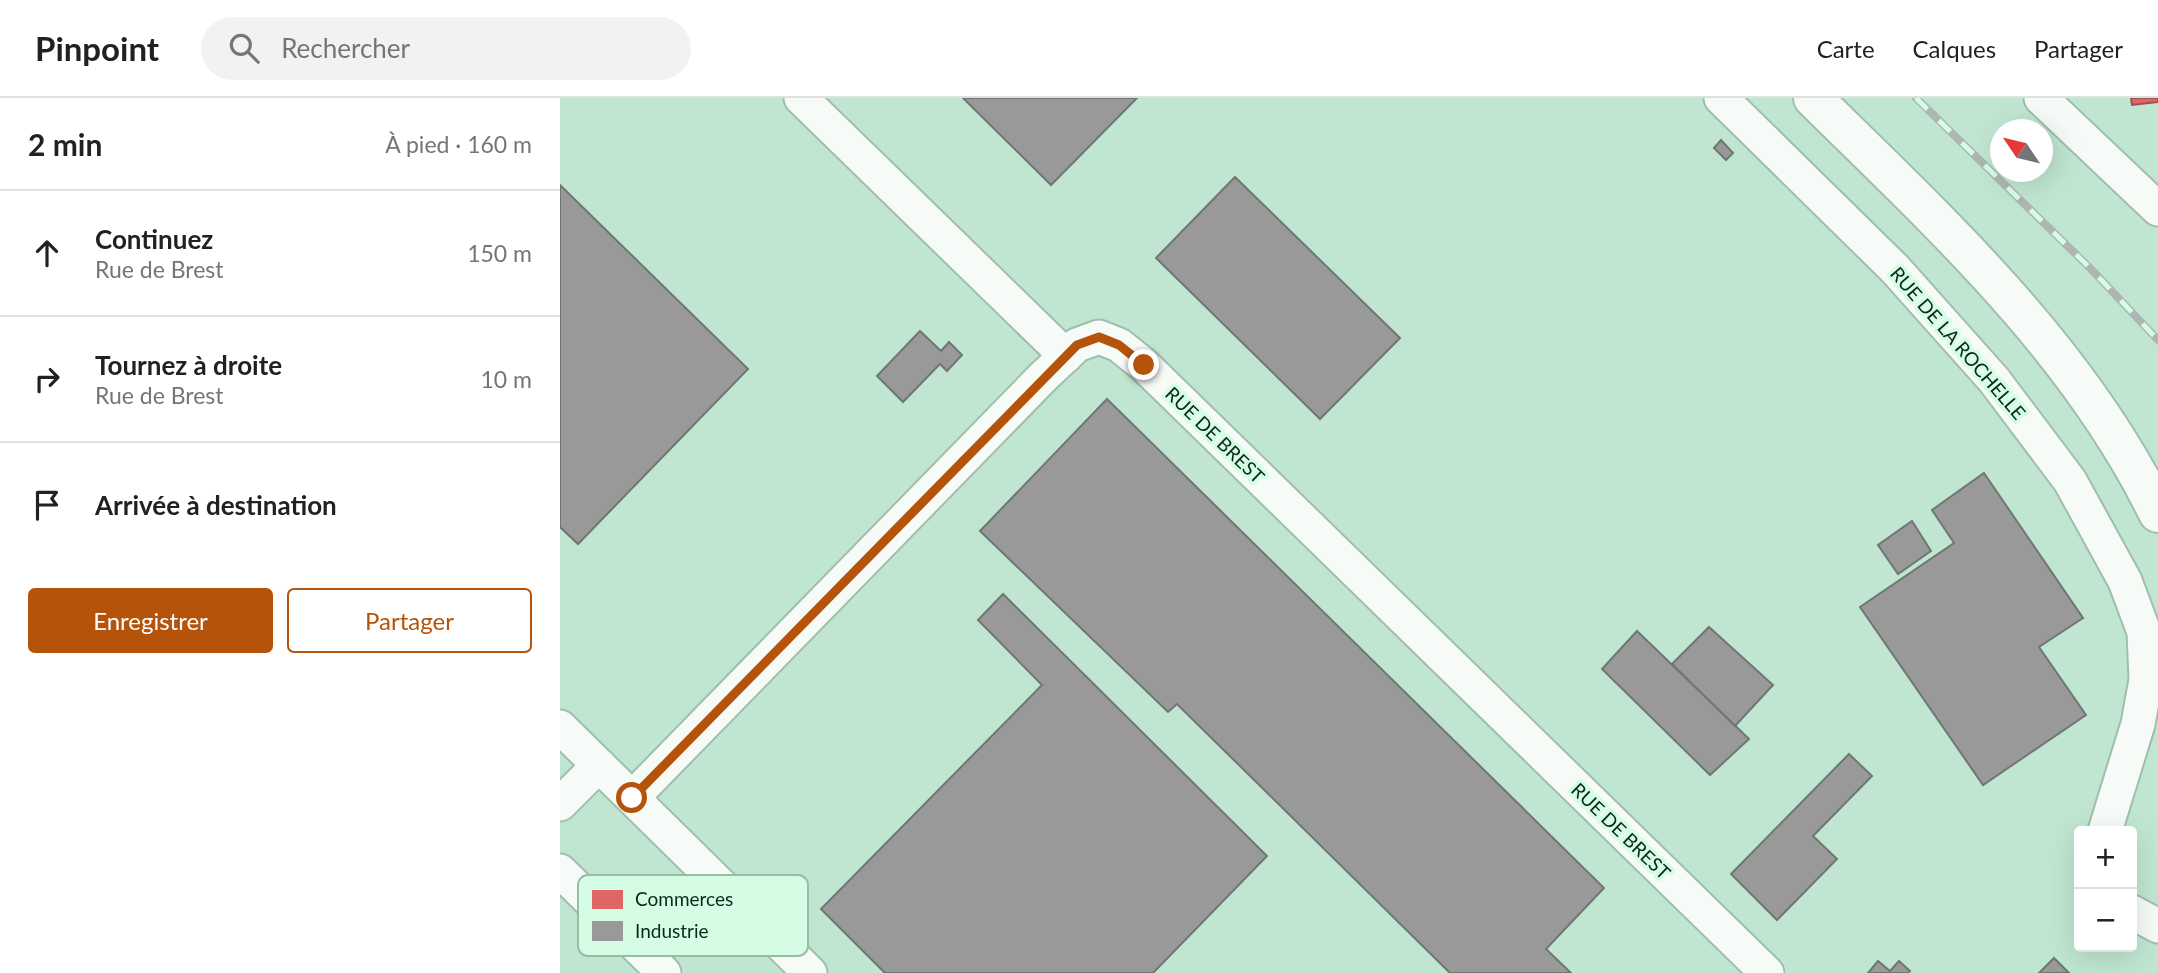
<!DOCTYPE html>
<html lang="fr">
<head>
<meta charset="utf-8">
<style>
  body { margin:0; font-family:Lato,sans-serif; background:#f2f2f2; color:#202124 }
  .controls { position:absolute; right:21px; bottom:21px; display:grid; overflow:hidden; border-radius:7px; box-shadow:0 7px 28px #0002 }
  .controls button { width:63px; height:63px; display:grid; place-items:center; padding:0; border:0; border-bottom:2px solid #e0e0e0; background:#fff; color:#202124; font:35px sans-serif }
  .compass { position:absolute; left:1430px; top:21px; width:63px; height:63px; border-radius:50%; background:#fff; box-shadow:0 7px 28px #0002; rotate:305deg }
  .stop { position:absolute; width:21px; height:21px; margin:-16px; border:5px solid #b45309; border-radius:50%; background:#fff }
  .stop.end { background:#b45309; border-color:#fff; box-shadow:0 2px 7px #0008 }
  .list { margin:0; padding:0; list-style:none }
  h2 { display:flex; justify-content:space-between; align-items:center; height:91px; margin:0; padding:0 28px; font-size:30px }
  h2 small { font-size:23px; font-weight:400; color:#757577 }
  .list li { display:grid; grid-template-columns:46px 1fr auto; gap:21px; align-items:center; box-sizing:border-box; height:126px; padding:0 28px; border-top:2px solid #e0e0e0 }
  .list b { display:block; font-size:26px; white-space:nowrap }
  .list p { margin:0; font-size:23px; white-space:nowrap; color:#757577 }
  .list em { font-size:23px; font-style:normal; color:#757577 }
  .actions { display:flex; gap:14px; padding:21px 28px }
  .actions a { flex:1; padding:16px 0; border:2px solid #b45309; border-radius:7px; text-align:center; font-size:24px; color:#b45309 }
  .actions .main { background:#b45309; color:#fff }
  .icon { flex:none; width:38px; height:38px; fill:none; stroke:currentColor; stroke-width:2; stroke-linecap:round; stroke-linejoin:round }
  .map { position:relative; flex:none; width:1598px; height:875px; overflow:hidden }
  header { display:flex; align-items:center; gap:42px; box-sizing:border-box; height:98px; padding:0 35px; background:#fff; border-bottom:2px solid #e0e0e0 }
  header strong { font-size:33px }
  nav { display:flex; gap:38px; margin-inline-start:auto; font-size:24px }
  .search { width:490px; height:63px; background:#f2f2f2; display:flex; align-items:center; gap:18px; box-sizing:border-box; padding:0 24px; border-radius:38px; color:#757577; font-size:26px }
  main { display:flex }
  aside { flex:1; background:#fff }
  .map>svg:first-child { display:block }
  .shops { fill:#e06666; stroke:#a0534f; stroke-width:2 }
  .industry { fill:#999; stroke:#6e7773; stroke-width:2 }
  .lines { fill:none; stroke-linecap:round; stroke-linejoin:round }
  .minor-casing { stroke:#a0bead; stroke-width:37 }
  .major-casing { stroke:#a0bead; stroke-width:42 }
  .minor { stroke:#f6fbf8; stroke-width:33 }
  .major { stroke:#f6fbf8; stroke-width:38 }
  .rail-casing { stroke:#adb6b2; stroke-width:8 }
  .rail { stroke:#d4fde4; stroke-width:5; stroke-dasharray:16; stroke-linecap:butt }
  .route { stroke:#b45309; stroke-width:9 }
  .labels { text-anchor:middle; stroke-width:7; stroke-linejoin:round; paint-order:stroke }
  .street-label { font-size:19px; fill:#0a2719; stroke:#d4fde4 }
  .key { fill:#d4fde4; stroke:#97bda7; stroke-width:2 }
  .key-label { font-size:19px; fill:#0a2719 }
</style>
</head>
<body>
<header>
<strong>Pinpoint</strong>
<div class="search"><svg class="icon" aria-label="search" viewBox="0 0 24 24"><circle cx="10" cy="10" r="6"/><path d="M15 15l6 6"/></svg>Rechercher</div>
<nav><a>Carte</a><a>Calques</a><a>Partager</a></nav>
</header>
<main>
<aside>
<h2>2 min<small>À pied · 160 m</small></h2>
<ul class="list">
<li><svg class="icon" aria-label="ahead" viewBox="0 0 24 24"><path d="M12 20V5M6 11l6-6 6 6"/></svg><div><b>Continuez</b><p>Rue de Brest</p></div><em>150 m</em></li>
<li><svg class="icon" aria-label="right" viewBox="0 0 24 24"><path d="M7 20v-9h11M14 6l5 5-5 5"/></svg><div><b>Tournez à droite</b><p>Rue de Brest</p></div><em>10 m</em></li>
<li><svg class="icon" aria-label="arrive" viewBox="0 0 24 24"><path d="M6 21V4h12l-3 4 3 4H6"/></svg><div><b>Arrivée à destination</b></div></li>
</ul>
<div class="actions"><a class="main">Enregistrer</a><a>Partager</a></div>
</aside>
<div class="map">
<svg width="1598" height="875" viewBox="0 0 1598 875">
  <rect width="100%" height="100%" fill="#c0e6d1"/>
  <path class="shops" d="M1571,0h27v4l-26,3z"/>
  <path class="industry" d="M403,0h174l-86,87z
    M1161,42l12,13 -7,7 -12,-12z
    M675,79l165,161 -80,81 -164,-161z
    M0,87l188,184 -170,175 -18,-17z
    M360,233l21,20 8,-9 13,13 -15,16 -7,-7 -37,38 -26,-26z
    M547,301l497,489 -58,61 25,24h-121l-273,-269 -9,8 -188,-181z
    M1424,375l99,145 -44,29 47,68 -103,70 -123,-178 94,-64 -22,-33z
    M1352,423l19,30 -33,23 -20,-29z
    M443,496l264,262 -114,117h-268l-64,-64 221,-224 -64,-65z
    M1149,529l64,58 -38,41 -63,-62z
    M1077,533l112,108 -39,36 -108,-106z
    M1289,656l23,22 -59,60 24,23 -60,61 -46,-46z
    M1494,860l15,15h-30z
    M1318,863l12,10 9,-10 11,10 -2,2h-40z"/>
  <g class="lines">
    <defs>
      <path id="minor" d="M241,0l265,258
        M1161,0l174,171 99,111 76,101 55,100 19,51 2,48 -8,44 -33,107
        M1481,0l117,111
        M0,629l250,246
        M72,700l411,-421 34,-32 22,-8 20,8 25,20 623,608
        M0,706l39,-39
        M0,773l104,102
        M1572,814l26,14"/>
      <path id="major" d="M1253,0c128,126 265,251 345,415"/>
    </defs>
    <use href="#minor" class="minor-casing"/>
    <use href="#major" class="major-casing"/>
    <use href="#minor" class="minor"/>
    <use href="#major" class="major"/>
    <defs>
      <path id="rail" d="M1356,0l175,171 67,71"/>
    </defs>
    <use href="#rail" class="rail-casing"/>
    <use href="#rail" class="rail"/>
  </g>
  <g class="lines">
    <path class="route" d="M72,700l445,-453 22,-8 20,8 25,20"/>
  </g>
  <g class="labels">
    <g class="street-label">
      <text transform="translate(1398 245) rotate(49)" y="7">RUE DE LA ROCHELLE</text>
      <text transform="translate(655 337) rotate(44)" y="7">RUE DE BREST</text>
      <text transform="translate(1061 733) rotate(44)" y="7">RUE DE BREST</text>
    </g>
  </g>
  <rect x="18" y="777" width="230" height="81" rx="10" class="key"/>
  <rect x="32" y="792" width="31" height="19" fill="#e06666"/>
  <rect x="32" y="823" width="31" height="20" fill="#999"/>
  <g class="key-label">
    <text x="75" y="808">Commerces</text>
    <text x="75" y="840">Industrie</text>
  </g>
</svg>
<div class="controls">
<button>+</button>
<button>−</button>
</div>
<svg class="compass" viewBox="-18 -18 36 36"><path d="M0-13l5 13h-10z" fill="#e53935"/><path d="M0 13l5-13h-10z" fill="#757577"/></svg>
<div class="stop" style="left:72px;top:700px"></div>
<div class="stop end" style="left:584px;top:267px"></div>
</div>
</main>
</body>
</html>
